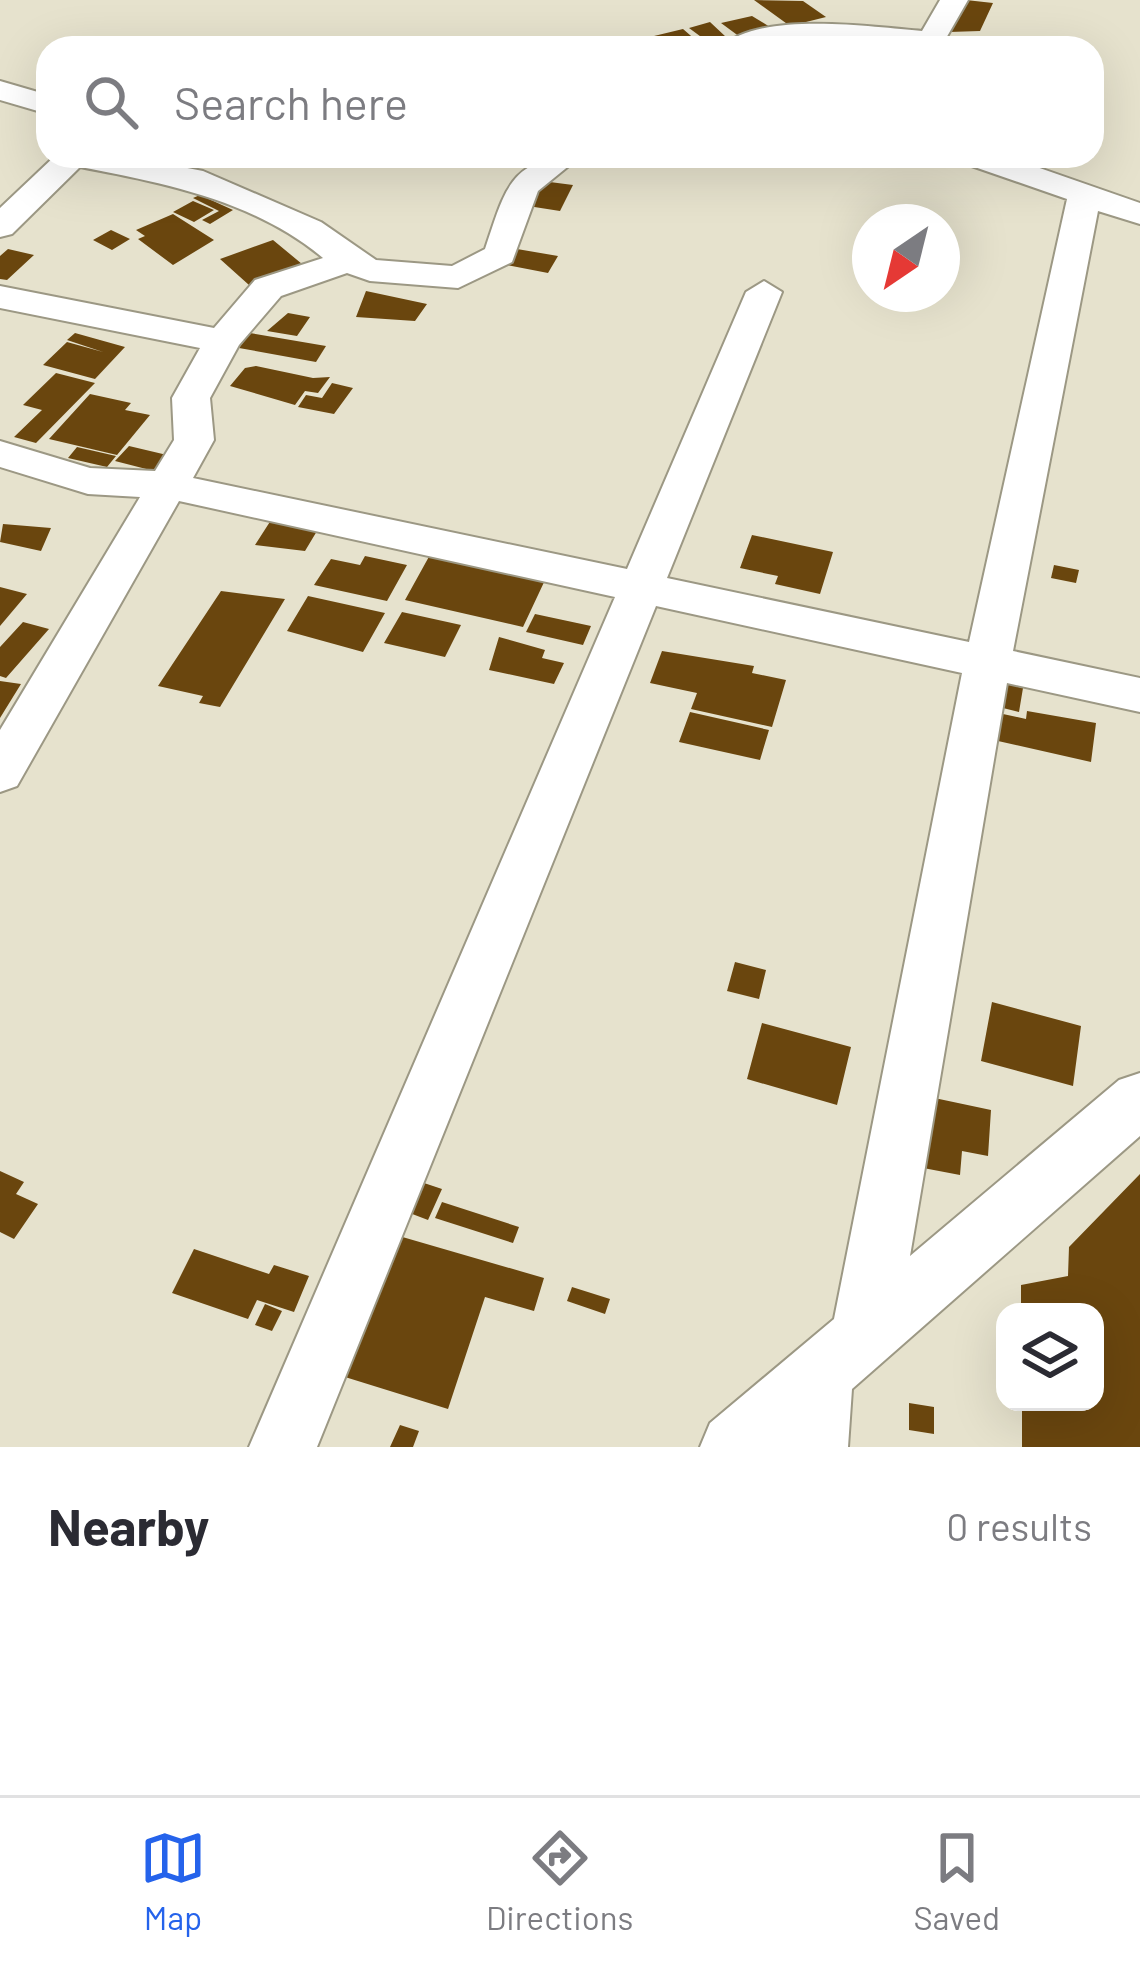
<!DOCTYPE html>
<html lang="en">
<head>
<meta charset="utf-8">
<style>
  body { margin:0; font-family:Barlow,sans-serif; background:#f7f7f7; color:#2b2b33 }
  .controls { position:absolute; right:36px; bottom:36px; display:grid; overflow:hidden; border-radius:24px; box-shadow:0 12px 48px #0002 }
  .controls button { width:108px; height:108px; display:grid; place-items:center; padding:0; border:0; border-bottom:3px solid #e1e1e2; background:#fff; color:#2b2b33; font:60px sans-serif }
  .compass { position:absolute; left:852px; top:204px; width:108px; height:108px; border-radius:50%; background:#fff; box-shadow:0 12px 48px #0002; rotate:215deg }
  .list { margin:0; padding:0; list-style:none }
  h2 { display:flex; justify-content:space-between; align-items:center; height:156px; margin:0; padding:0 48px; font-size:51px }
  h2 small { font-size:39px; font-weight:400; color:#7c7c81 }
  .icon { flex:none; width:66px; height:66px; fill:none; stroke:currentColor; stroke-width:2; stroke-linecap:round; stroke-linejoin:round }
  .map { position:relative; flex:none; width:1140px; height:1447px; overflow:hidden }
  .search { position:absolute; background:#fff; box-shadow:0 12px 48px #0002; left:36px; right:36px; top:36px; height:132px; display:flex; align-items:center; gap:30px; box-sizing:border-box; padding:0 42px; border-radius:36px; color:#7c7c81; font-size:45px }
  .sheet { height:348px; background:#fff }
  nav { display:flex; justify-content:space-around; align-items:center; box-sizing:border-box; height:168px; border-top:3px solid #e1e1e2; background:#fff; font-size:33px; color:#7c7c81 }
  nav a { display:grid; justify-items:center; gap:6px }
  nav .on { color:#2563eb }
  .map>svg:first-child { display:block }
  .building { fill:#6a460e }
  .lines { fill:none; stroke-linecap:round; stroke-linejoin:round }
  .street-casing { stroke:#9c9884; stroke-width:4 }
  .street { fill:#fff; fill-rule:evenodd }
</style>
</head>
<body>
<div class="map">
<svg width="1140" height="1447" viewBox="0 0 1140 1447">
  <rect width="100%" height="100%" fill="#e6e2cd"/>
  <path class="building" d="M754,0l49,1 23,16 -36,9z
    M966,0l27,3 -13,28 -31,1z
    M752,16l18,11 -30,10 -19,-14z
    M710,22l16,15 -18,5 -19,-14z
    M683,29l22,19h-36l-15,-12z
    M542,181l31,4 -13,26 -32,-5z
    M200,195l33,15 -23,14 -8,-4 17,-9 -26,-13z
    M193,201l21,9 -20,12 -21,-10z
    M173,214l41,26 -41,25 -35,-26 7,-3 -9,-6z
    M111,230l19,9 -18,11 -19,-10z
    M273,240l29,24 -53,21 -29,-26z
    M8,249l26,6 -27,25 -7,-1v-23z
    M517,249l41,7 -10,17 -41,-8z
    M366,291l61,13 -12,17 -59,-4z
    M288,313l22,4 -13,19 -30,-5z
    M75,333l50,14 -30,32 -52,-14 24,-23 36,10 -36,-12z
    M250,333l76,13 -10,16 -77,-14z
    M256,366l57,12 17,-1 -12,16 -13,-2 -10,14 -65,-19 15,-18z
    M56,373l39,10 -59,60 -22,-6 28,-27 -19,-5z
    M332,383l21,5 -19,26 -36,-7 8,-12 16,3z
    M90,394l41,9 -6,7 25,5 -33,40 -68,-16z
    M129,446l38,9 -13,16 -39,-10z
    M77,447l39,9 -9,11 -39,-9z
    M273,517l44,14 -12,20 -50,-6z
    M3,524l48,4 -10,23 -41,-9z
    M752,535l81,17 -13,42 -45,-10 3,-8 -38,-8z
    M431,553l115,25 -23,49 -118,-27z
    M365,556l42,9 -20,36 -73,-16 17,-26 29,6z
    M1054,565l25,5 -3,13 -25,-5z
    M0,587l27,7 -27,32z
    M221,591l64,8 -65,108 -21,-4 4,-7 -45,-10z
    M308,596l77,17 -22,39 -76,-21z
    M402,612l59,13 -16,32 -61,-14z
    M535,614l56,12 -8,19 -57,-13z
    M23,622l26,7 -43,49 -6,-2v-29z
    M499,637l46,13 -3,8 22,5 -10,21 -65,-14z
    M662,651l92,15 -2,7 34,7 -14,47 -81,-18 6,-16 -47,-10z
    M0,681l21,3 -21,34z
    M1001,683l22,5 -4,24 -24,-6z
    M1027,711l69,12 -5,39 -93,-21 5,-27 23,5z
    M690,712l79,18 -9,30 -81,-18z
    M735,962l31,8 -7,29 -32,-8z
    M992,1002l89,24 -8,60 -92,-25z
    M762,1023l89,24 -14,58 -90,-26z
    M925,1096l66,14 -3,46 -26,-5 -2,24 -42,-8z
    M0,1171l24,11 -8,12 22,10 -24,35 -14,-7z
    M1140,1174v273h-118v-45h73v-90h-74v-27l47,-9 1,-29z
    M421,1182l21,7 -14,31 -21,-8z
    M442,1202l77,25 -6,16 -78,-25z
    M399,1236l145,42 -10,33 -49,-14 -37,112 -103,-32z
    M194,1249l75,25 5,-9 35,11 -15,36 -37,-12 -9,19 -76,-26z
    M572,1287l38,12 -5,15 -38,-13z
    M265,1304l17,7 -10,20 -17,-6z
    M909,1403l25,4v27l-25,-4z
    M400,1425l19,6 -6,16h-23z"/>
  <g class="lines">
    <defs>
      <path id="street" d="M940,0h28l-23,40 6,8 -119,-7 -111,7c36,-38 152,-21 201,-17z
        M0,81l48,14v19l-48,-14z
        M55,156h70l78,15 118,51 55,38 76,6 33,-17c20,-59 25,-93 96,-93l-43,35 -26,71 -54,26 -88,-7 -23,-8 -66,23 -42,49 -29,53 4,42 -21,38 434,91 119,-277 18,-11 18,11 -115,286 302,64 98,-443 -104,-36 -5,-7h47l135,47v21l-42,-13 -85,440 127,27v34l-133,-29 -97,573 209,-176 21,-7v63l-288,253 -4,58h-148l10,-24 124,-104 128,-646 -306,-67 -339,841h-68l366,-850 -436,-96 -162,285 -17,6v-62l140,-233 -52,-3 -88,-27v-26l90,27 65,3 19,-31 -2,-42 28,-50 -200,-40v-22l214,42 41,-48 68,-22c-68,-57 -158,-75 -243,-91l-68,67 -12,3v-29z"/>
    </defs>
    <use href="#street" class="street-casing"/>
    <use href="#street" class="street"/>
  </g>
</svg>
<div class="controls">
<button><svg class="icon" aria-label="layers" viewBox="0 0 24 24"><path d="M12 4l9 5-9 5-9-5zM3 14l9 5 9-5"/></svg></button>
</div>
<svg class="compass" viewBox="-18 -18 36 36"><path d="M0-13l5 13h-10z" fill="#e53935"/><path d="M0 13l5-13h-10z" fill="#7c7c81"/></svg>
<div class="search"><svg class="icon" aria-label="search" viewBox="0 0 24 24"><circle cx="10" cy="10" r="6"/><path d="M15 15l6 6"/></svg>Search here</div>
</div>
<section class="sheet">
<h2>Nearby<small>0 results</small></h2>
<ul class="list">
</ul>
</section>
<nav>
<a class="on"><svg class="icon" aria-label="map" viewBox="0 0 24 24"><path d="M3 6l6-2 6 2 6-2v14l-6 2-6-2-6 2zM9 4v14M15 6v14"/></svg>Map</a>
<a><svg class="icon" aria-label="directions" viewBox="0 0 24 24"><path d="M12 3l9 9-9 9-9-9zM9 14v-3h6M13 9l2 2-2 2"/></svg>Directions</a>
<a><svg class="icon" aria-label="saved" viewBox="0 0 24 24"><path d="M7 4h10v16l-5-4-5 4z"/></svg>Saved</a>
</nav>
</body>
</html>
